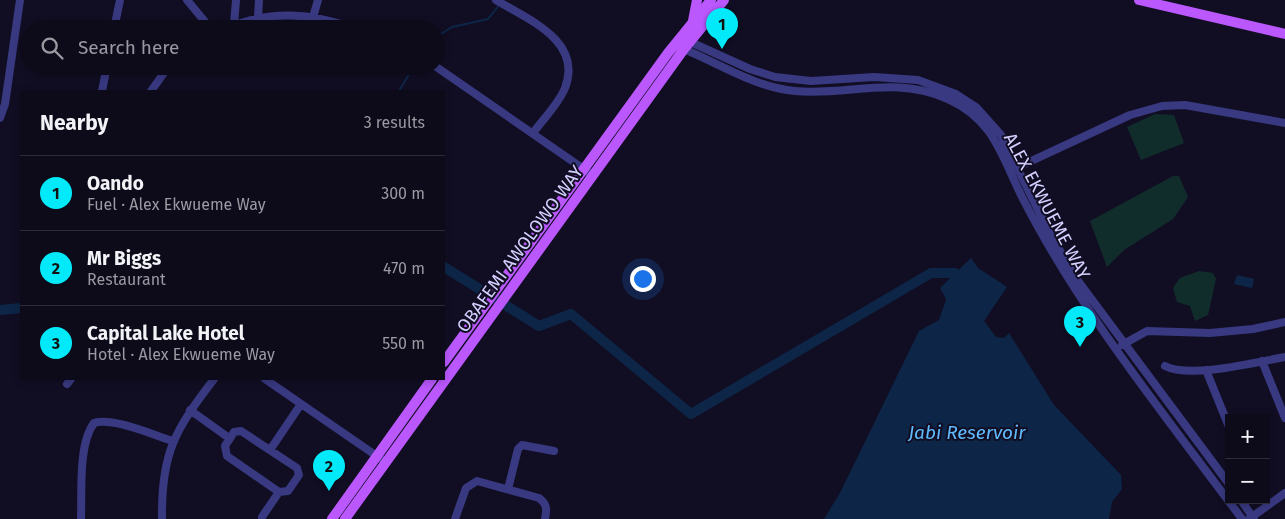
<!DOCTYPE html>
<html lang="en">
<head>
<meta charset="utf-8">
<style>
  body { margin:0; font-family:"Fira Sans",sans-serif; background:#161323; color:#f1f3f6 }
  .controls { position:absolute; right:15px; bottom:15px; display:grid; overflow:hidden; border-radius:0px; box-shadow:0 2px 8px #0003 }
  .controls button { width:45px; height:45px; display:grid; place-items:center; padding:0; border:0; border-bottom:1px solid #2d2b39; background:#0d0a1a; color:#f1f3f6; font:25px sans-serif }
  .you { position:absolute; left:642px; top:278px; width:18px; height:18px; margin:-12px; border:4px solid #fff; border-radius:50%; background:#1a73e8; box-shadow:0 0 0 8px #1a73e833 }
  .badge { display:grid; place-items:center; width:32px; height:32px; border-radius:50%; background:#02eaf9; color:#111; font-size:16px; font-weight:700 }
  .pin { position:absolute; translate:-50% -41px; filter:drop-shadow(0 1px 2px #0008) }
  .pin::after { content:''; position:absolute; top:26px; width:18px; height:15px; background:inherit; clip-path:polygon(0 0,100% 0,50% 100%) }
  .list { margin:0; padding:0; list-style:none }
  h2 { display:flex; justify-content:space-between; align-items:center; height:65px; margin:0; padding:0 20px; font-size:21px }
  h2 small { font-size:16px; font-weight:400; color:#9a9aa2 }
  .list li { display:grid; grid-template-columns:32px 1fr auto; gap:15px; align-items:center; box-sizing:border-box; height:75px; padding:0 20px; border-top:1px solid #2d2b39 }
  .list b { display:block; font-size:19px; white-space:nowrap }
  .list p { margin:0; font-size:16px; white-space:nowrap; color:#9a9aa2 }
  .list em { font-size:16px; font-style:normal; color:#9a9aa2 }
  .icon { flex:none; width:28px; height:28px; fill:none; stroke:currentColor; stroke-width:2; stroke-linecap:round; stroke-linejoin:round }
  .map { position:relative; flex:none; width:1285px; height:519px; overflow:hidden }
  .search { position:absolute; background:#0d0a1a; box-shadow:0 2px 8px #0003; left:20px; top:20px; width:425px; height:55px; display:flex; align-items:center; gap:12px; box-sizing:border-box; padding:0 18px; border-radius:28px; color:#9a9aa2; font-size:19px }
  .panel { position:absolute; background:#0d0a1a; box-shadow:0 2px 8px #0003; left:20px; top:90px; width:425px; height:290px; border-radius:0px }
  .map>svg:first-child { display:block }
  .green { fill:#112d2b }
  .water { fill:#0d2648 }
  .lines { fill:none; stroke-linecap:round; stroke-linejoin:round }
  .stream { stroke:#0d2648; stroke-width:2 }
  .river { stroke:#0d2648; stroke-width:10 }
  .minor { stroke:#393982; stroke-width:8 }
  .major { stroke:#ba58fe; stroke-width:10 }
  .labels { text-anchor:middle; stroke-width:4; stroke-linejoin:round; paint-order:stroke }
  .street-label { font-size:18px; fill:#d4d0ff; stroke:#110e23 }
  .water-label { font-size:19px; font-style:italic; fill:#5fbafe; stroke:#110e23 }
</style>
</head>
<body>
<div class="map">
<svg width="1285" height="519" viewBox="0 0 1285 519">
  <rect width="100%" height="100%" fill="#110e23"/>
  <path class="green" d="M1155,114l19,1 10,28 -43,17 -14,-33z
    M1173,176h6l9,21 -15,22 -49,31 -17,17 -17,-46z
    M1199,271l14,2 3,6 -8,36 -13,6 -5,-15 -13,-4 -4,-14 7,-10z"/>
  <path class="water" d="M971,258l7,10 29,19 -23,34 12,16 8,1 5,-5 45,72 67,70 1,14 -10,13 -3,17h-285l16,-26 79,-162 20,-11 7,-21 -6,-11z
    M1237,275l17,4 -2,9 -18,-4z"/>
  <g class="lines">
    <path class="stream" d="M436,37l16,-10 36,-8 12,-15
      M399,91l15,-25"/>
    <path class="river" d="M444,267l95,59 32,-12 120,100 240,-141h24
      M0,310l21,-2"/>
    <path class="minor" d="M187,0l24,29
      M496,0c33,20 87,41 69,88 -7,17 -22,31 -32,45
      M258,17l1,-17
      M313,17l5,-17
      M234,25l2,-25
      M114,29l6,-29
      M226,29c44,-20 86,-16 130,0
      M686,40l64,29 25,8 36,4 63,-4 44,3 38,14 20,13 25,28 49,99 28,47 151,203
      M679,47c38,15 74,40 116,44 54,5 99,-16 153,8 47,21 54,59 75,100 59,115 142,216 219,320
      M435,66l153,106
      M102,91l5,-25
      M151,91l18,-25
      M0,118l5,-14 15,-104
      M1014,169l116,-54 32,-9 23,-1 100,18
      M1122,345l25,-14 63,2 43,-4 32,-7
      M1262,361l23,57
      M1165,366c25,13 92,-4 120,-9
      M1206,370l23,57
      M265,379l116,80
      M67,384l4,-5
      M190,410l39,28
      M241,431l56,37 2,7 -11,16 -9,1 -52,-36 -2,-10 9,-14z
      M270,450l31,-46
      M508,489l10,-40 4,-4 32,6
      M1241,500l13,19
      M262,517l17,-25
      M81,519c1,-26 -3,-75 13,-96 19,-6 59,12 79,18
      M162,519c-1,-66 13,-89 52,-140
      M455,519l11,-31 11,-7 62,17c8,6 8,11 6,21
      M1249,519l36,-26"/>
    <path class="major" d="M1139,0l146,34
      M693,21l4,-21
      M444,362l224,-309 43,-53
      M332,519l100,-140
      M345,519l339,-470 40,-49"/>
  </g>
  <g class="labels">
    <g class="street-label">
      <text transform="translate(1047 206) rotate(62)" y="6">ALEX EKWUEME WAY</text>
      <text transform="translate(520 249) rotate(-54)" y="6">OBAFEMI AWOLOWO WAY</text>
    </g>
    <g class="water-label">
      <text x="967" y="439">Jabi Reservoir</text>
    </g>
  </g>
</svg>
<div class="controls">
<button>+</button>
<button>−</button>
</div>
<div class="you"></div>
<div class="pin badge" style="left:722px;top:49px">1</div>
<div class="pin badge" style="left:329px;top:491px">2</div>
<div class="pin badge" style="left:1080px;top:347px">3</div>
<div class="search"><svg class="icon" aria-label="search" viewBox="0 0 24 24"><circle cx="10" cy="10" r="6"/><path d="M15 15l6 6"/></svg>Search here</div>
<section class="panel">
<h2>Nearby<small>3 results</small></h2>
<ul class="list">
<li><span class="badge">1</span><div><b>Oando</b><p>Fuel · Alex Ekwueme Way</p></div><em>300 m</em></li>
<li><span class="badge">2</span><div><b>Mr Biggs</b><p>Restaurant</p></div><em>470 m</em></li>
<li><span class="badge">3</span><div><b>Capital Lake Hotel</b><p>Hotel · Alex Ekwueme Way</p></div><em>550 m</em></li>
</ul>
</section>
</div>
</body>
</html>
